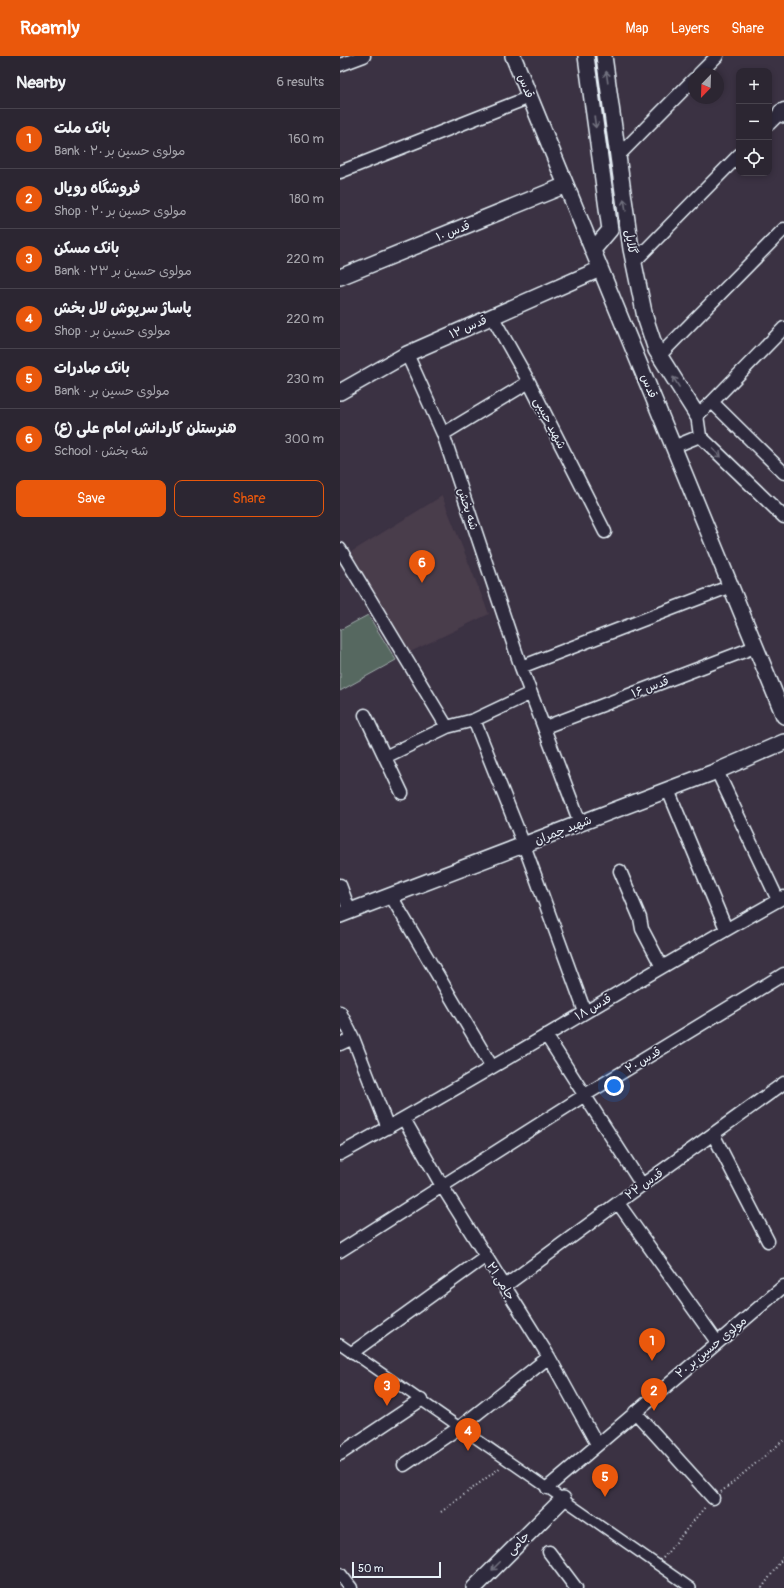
<!DOCTYPE html>
<html lang="en">
<head>
<meta charset="utf-8">
<style>
  body { margin:0; font-family:Pangolin,"Playpen Sans Arabic",sans-serif; background:#342e3a; color:#f1f3f6 }
  .controls { position:absolute; right:12px; top:12px; display:grid; overflow:hidden; border-radius:8px; box-shadow:0 2px 6px #0003 }
  .controls button { width:36px; height:36px; display:grid; place-items:center; padding:0; border:0; border-bottom:1px solid #48434d; background:#2c2632; color:#f1f3f6; font:20px sans-serif }
  .compass { position:absolute; left:348px; top:12px; width:36px; height:36px; border-radius:50%; background:#2c2632; box-shadow:0 2px 6px #0003; rotate:203deg }
  .scale { position:absolute; left:12px; bottom:10px; width:89px; box-sizing:border-box; padding-left:4px; border:2px solid #e8f1f8; border-top:0; font-size:11px; line-height:14px; white-space:nowrap; color:#e8f1f8; -webkit-text-stroke:3px #2f2a3d; paint-order:stroke }
  .you { position:absolute; left:274px; top:1030px; width:14px; height:14px; margin:-10px; border:3px solid #fff; border-radius:50%; background:#1a73e8; box-shadow:0 0 0 6px #1a73e833 }
  .badge { display:grid; place-items:center; width:26px; height:26px; border-radius:50%; background:#ea580c; color:#fff; font-size:13px; font-weight:700 }
  .pin { position:absolute; translate:-50% -33px; filter:drop-shadow(0 1px 2px #0008) }
  .pin::after { content:''; position:absolute; top:21px; width:14px; height:12px; background:inherit; clip-path:polygon(0 0,100% 0,50% 100%) }
  .list { margin:0; padding:0; list-style:none }
  h2 { display:flex; justify-content:space-between; align-items:center; height:52px; margin:0; padding:0 16px; font-size:17px }
  h2 small { font-size:13px; font-weight:400; color:#a6a5ac }
  .list li { display:grid; grid-template-columns:26px 1fr auto; gap:12px; align-items:center; box-sizing:border-box; height:60px; padding:0 16px; border-top:1px solid #48434d }
  .list b { display:block; font-size:15px; white-space:nowrap }
  .list p { margin:0; font-size:13px; white-space:nowrap; color:#a6a5ac }
  .list em { font-size:13px; font-style:normal; color:#a6a5ac }
  .actions { display:flex; gap:8px; padding:12px 16px }
  .actions a { flex:1; padding:9px 0; border:1px solid #ea580c; border-radius:8px; text-align:center; font-size:14px; color:#ea580c }
  .actions .main { background:#ea580c; color:#fff }
  .icon { flex:none; width:22px; height:22px; fill:none; stroke:currentColor; stroke-width:2; stroke-linecap:round; stroke-linejoin:round }
  .map { position:relative; flex:none; width:444px; height:1532px; overflow:hidden }
  header { display:flex; align-items:center; gap:24px; box-sizing:border-box; height:56px; padding:0 20px; background:#ea580c; color:#fff }
  header strong { font-size:19px }
  nav { display:flex; gap:22px; margin-inline-start:auto; font-size:14px }
  main { display:flex }
  aside { flex:1; background:#2c2632 }
  .map>svg:first-child { display:block }
  .built { fill:#493c4b }
  .green { fill:#576860; stroke:#a0acac }
  .lines { fill:none; stroke-linecap:round; stroke-linejoin:round }
  .pedestrian-casing { stroke:#e8f1f8; stroke-width:12 }
  .minor-casing { stroke:#e8f1f8; stroke-width:15 }
  .tertiary-casing { stroke:#e8f1f8; stroke-width:18 }
  .path { stroke:#e8f1f8; stroke-width:2; stroke-dasharray:1 3; stroke-linecap:butt }
  .pedestrian { stroke:#2f2a3d; stroke-width:9 }
  .minor { stroke:#2f2a3d; stroke-width:12 }
  .tertiary { stroke:#2f2a3d; stroke-width:15 }
  .oneway { stroke:#70707e }
  .labels { text-anchor:middle; stroke-width:3.5; stroke-linejoin:round; paint-order:stroke }
  .street-label { font-size:12px; fill:#e8f1f8; stroke:#2f2a3d }
</style>
</head>
<body>
<header>
<strong>Roamly</strong>
<nav><a>Map</a><a>Layers</a><a>Share</a></nav>
</header>
<main>
<aside>
<h2>Nearby<small>6 results</small></h2>
<ul class="list">
<li><span class="badge">1</span><div><b>بانک ملت</b><p>Bank · مولوی حسین بر ۲۰</p></div><em>160 m</em></li>
<li><span class="badge">2</span><div><b>فروشگاه رویال</b><p>Shop · مولوی حسین بر ۲۰</p></div><em>180 m</em></li>
<li><span class="badge">3</span><div><b>بانک مسکن</b><p>Bank · مولوی حسین بر ۲۳</p></div><em>220 m</em></li>
<li><span class="badge">4</span><div><b>پاساژ سرپوش لال بخش</b><p>Shop · مولوی حسین بر</p></div><em>220 m</em></li>
<li><span class="badge">5</span><div><b>بانک صادرات</b><p>Bank · مولوی حسین بر</p></div><em>230 m</em></li>
<li><span class="badge">6</span><div><b>هنرستلن کاردانش امام علی (ع)</b><p>School · شه بخش</p></div><em>300 m</em></li>
</ul>
<div class="actions"><a class="main">Save</a><a>Share</a></div>
</aside>
<div class="map">
<svg width="444" height="1532" viewBox="0 0 444 1532">
  <rect width="100%" height="100%" fill="#3b3243"/>
  <filter id="ink" filterUnits="userSpaceOnUse"><feTurbulence type="fractalNoise" baseFrequency=".025" numOctaves="2"/><feDisplacementMap in="SourceGraphic" scale="8" xChannelSelector="R" yChannelSelector="G"/><feConvolveMatrix kernelMatrix="1 2 1 2 8 2 1 2 1" color-interpolation-filters="sRGB"/></filter>
  <g filter="url(#ink)">
    <path class="built" d="M102,440l47,118 -81,39 -57,-101z"/>
    <path class="green" d="M28,559l28,45 -56,31v-61z"/>
    <g class="lines">
      <defs>
        <path id="pedestrian" d="M0,1288l351,244"/>
        <path id="minor" d="M0,9l24,-9
          M359,18l18,-18
          M429,68l15,-15
          M278,100l76,-77
          M0,116l190,-75
          M294,206l105,-107
          M152,260l37,66 76,150
          M67,298l36,80 78,233 59,156
          M319,300l125,-127
          M372,346l72,71
          M103,378l86,-52
          M360,380l-3,-21 15,-13 72,-74
          M333,391l27,-11 84,81
          M0,493l107,178
          M181,611l210,-81
          M25,659l37,78
          M134,664l50,125 61,167
          M205,671l210,-80
          M45,701l62,-30 27,-7 57,-27
          M377,715l61,129
          M328,734l58,139
          M280,815l20,47 2,11 20,38
          M0,829l10,27
          M51,840l101,171
          M0,956l13,26 35,90
          M206,979l96,150
          M0,988l13,-6
          M64,1063l38,67 107,171 48,87
          M373,1078l55,107
          M0,1098c150,-82 295,-174 444,-257
          M278,1147l99,139
          M0,1195l245,-156 199,-121
          M165,1230l137,-101 142,-102
          M13,1296l133,-96
          M295,1356l78,86
          M0,1398l81,-54
          M64,1409l56,-38 89,-70
          M207,1432l237,-202
          M209,1496l27,36
          M0,1518l11,14"/>
        <path id="tertiary" d="M173,0l271,660
          M246,0l24,174 -17,20
          M264,0l27,193 14,68 11,33 41,65
          M441,56l3,3
          M0,221l226,-92
          M0,336l67,-38 193,-85
          M0,859l377,-144 67,-29
          M134,1532l89,-89"/>
      </defs>
      <use href="#pedestrian" class="pedestrian-casing"/>
      <use href="#minor" class="minor-casing"/>
      <use href="#tertiary" class="tertiary-casing"/>
      <path class="path" d="M381,1436l63,-52
        M101,1456l60,-45
        M323,1502l42,-51
        M422,1532l22,-32"/>
      <use href="#pedestrian" class="pedestrian"/>
      <use href="#minor" class="minor"/>
      <use href="#tertiary" class="tertiary"/>
    </g>
    <defs><path id="oneway-shaft" d="M-6 0H5M1.5-3L5.5 0L1.5 3" fill="none" stroke-width="1.6" stroke-linecap="round" stroke-linejoin="round"/></defs>
    <g class="oneway">
      <use href="#oneway-shaft" transform="translate(267 21) rotate(-98)"/>
      <use href="#oneway-shaft" transform="translate(255 66) rotate(82)"/>
      <use href="#oneway-shaft" transform="translate(285 149) rotate(-98)"/>
      <use href="#oneway-shaft" transform="translate(336 326) rotate(-122)"/>
      <use href="#oneway-shaft" transform="translate(377 397) rotate(44)"/>
      <use href="#oneway-shaft" transform="translate(156 1510) rotate(135)"/>
    </g>
  </g>
  <g class="labels">
    <g class="street-label">
      <text transform="translate(186 30) rotate(68)" y="4">قدس</text>
      <text transform="translate(113 175) rotate(-22)" y="4">قدس ۱۰</text>
      <text transform="translate(291 186) rotate(81)" y="4">گلایل</text>
      <text transform="translate(128 271) rotate(-24)" y="4">قدس ۱۲</text>
      <text transform="translate(309 330) rotate(68)" y="4">قدس</text>
      <text transform="translate(210 367) rotate(63)" y="4">شهید حبیبی</text>
      <text transform="translate(128 453) rotate(72)" y="4">شه بخش</text>
      <text transform="translate(310 631) rotate(-21)" y="4">قدس ۱۶</text>
      <text transform="translate(223 774) rotate(-21)" y="4">شهید چمران</text>
      <text transform="translate(253 951) rotate(-30)" y="4">قدس ۱۸</text>
      <text transform="translate(303 1004) rotate(-31)" y="4">قدس ۲۰</text>
      <text transform="translate(304 1128) rotate(-36)" y="4">قدس ۲۲</text>
      <text transform="translate(161 1225) rotate(58)" y="4">جامی ۲۱</text>
      <text transform="translate(371 1291) rotate(-40)" y="4">مولوی حسین بر ۲۰</text>
      <text transform="translate(178 1487) rotate(-45)" y="4">جامی</text>
    </g>
  </g>
</svg>
<div class="controls">
<button>+</button>
<button>−</button>
<button><svg class="icon" aria-label="locate" viewBox="0 0 24 24"><circle cx="12" cy="12" r="6"/><path d="M12 2v4M12 18v4M2 12h4M18 12h4"/></svg></button>
</div>
<svg class="compass" viewBox="-18 -18 36 36"><path d="M0-13l5 13h-10z" fill="#e53935"/><path d="M0 13l5-13h-10z" fill="#a6a5ac"/></svg>
<div class="scale">50 m</div>
<div class="you"></div>
<div class="pin badge" style="left:312px;top:1305px">1</div>
<div class="pin badge" style="left:314px;top:1355px">2</div>
<div class="pin badge" style="left:47px;top:1350px">3</div>
<div class="pin badge" style="left:128px;top:1395px">4</div>
<div class="pin badge" style="left:265px;top:1441px">5</div>
<div class="pin badge" style="left:82px;top:527px">6</div>
</div>
</main>
</body>
</html>
